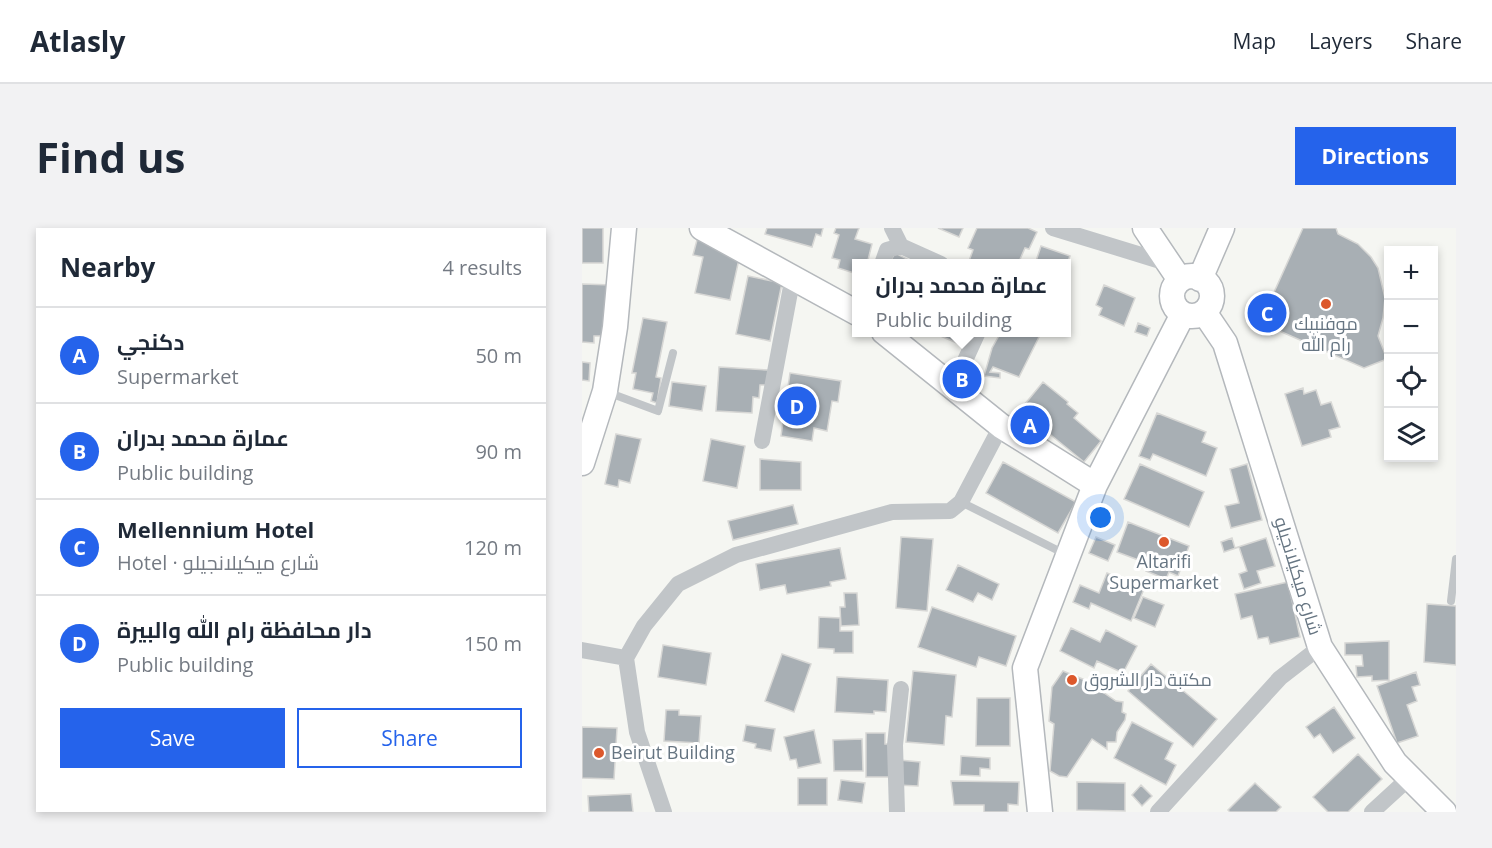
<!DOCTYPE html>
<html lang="en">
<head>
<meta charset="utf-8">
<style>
  body { margin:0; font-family:"Open Sans",Cairo,sans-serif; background:#f2f2f3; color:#1f2937 }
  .controls { position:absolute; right:18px; top:18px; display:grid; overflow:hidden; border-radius:0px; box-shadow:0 3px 9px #0003 }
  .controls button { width:54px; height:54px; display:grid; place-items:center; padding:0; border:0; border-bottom:2px solid #e0e1e3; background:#fff; color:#1f2937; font:30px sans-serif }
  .you { position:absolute; left:519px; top:290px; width:21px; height:21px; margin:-15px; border:4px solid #fff; border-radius:50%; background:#1a73e8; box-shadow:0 0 0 9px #1a73e833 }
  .badge { display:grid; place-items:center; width:39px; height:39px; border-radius:50%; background:#2563eb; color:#fff; font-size:20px; font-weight:700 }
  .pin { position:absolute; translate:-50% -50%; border:3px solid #fff; box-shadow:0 2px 6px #0006 }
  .popup { position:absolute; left:270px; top:31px; width:219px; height:78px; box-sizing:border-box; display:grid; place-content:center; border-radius:0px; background:#fff; filter:drop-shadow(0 2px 4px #0005); font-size:20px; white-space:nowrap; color:#747a83 }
  .popup b { font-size:22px; color:#1f2937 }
  .popup::after { content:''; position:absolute; left:50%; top:100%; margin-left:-12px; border:12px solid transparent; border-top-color:#fff }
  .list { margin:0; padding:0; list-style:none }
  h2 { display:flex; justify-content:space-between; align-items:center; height:78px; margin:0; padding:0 24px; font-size:26px }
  h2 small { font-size:20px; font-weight:400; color:#747a83 }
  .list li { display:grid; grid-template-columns:39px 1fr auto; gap:18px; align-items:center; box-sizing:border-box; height:96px; padding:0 24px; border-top:2px solid #e0e1e3 }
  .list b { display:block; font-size:22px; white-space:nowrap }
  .list p { margin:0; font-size:20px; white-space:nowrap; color:#747a83 }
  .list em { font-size:20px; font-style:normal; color:#747a83 }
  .actions { display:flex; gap:12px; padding:18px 24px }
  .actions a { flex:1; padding:14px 0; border:2px solid #2563eb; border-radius:0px; text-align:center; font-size:21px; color:#2563eb }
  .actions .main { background:#2563eb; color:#fff }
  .icon { flex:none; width:33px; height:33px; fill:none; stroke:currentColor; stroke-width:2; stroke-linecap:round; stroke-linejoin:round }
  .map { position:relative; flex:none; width:874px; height:584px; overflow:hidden; border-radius:0px }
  header { display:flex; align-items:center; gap:36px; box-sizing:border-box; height:84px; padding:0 30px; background:#fff; border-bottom:2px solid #e0e1e3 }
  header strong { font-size:28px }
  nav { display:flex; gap:33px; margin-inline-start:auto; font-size:21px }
  .intro { display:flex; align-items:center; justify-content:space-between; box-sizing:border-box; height:144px; padding:0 36px }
  h1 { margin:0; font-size:42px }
  .button { padding:15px 27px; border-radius:0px; background:#2563eb; color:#fff; font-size:21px; font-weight:700 }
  main { display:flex; gap:36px; padding:0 36px }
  aside { flex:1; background:#fff; border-radius:0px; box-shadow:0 3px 9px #0003 }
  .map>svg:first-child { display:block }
  .building { fill:#a8afb4; stroke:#d7d7d5; stroke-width:1.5 }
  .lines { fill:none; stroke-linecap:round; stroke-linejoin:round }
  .secondary-casing { stroke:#b4b8bc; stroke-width:27 }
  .lane { stroke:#c1c5c8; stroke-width:8 }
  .street { stroke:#c1c5c8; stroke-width:16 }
  .secondary { stroke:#fff; stroke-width:24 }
  .poi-dot { fill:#dc582c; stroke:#fff; stroke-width:2 }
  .labels { text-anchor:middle; stroke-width:6; stroke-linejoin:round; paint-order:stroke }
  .poi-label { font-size:18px; fill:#667582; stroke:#fff }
  .street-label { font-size:18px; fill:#667582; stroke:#fff }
</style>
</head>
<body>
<header>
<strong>Atlasly</strong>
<nav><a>Map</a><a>Layers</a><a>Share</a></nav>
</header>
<div class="intro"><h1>Find us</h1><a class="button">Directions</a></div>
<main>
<aside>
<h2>Nearby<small>4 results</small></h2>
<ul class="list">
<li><span class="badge">A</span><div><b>دكنجي</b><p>Supermarket</p></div><em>50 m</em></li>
<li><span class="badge">B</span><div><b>عمارة محمد بدران</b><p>Public building</p></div><em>90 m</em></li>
<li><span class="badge">C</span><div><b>Mellennium Hotel</b><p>Hotel · شارع ميكيلانجيلو</p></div><em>120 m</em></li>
<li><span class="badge">D</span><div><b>دار محافظة رام الله والبيرة</b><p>Public building</p></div><em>150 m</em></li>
</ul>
<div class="actions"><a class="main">Save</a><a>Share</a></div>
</aside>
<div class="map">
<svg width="874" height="584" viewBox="0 0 874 584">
  <rect width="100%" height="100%" fill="#f5f6f2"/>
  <path class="building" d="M0,0h21v35h-21z
    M185,0h56l-2,8 -5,-2 -4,13 -47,-13z
    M254,0h23l-4,11 17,5 -5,20h-10v10l-19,-6 2,-8 -8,-2 7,-23 -5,-2z
    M356,0h25l-4,9z
    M395,0h51l9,4 -8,17 -4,-1 -7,16h-43l-6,-3 4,-11 -5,-2z
    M721,0h33l2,6 20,10 13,13 7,11 7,30 -2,20 -5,18 9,23 -23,9 -96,-42 -2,-16z
    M115,12l44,10 -11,50 -35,-7 8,-36 -10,-2z
    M459,18l29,10 -3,8h-32z
    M313,25l22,11h-28z
    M166,48l34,7 -12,58 -34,-7z
    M0,56l31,1 -9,51h-10v7l-12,-1z
    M522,57l31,13 -11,28 -25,-11 3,-7 -6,-3z
    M61,90l24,4 -11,55 5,1 -4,25 -6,-2 2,-8 -20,-4 3,-16h-4z
    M556,95l12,5 -3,8 -12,-4z
    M349,104h39l-6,14z
    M419,104h29l9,5 -20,40 -26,-10 -3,5 10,1v5l-16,-2 8,-28z
    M0,134l8,1 -1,18 -7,-1z
    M137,139l49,3 -1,15h-7l-1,13 -6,-1 -1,16 -36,-2z
    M208,145l51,8 -3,21 -6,-1 -5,30 -13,-3 -2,13 -31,-5z
    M90,154l34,4 -4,25 -33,-5z
    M461,154l25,20 -1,2 11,9 -4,5 27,23 -17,21 -64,-52z
    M721,160l1,6 12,-4 5,15 10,-3 9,25 -11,3 2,7 -29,9 -17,-52z
    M575,185l49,19 -4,10 15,6 -11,28 -53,-22 -3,6 -11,-4z
    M34,206l25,5 -11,44 -11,-3 -1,7 -13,-3z
    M129,211l34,7 -8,42 -34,-7z
    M178,231l41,3v28h-41z
    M421,234l73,40 -18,31 -72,-40z
    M558,236l64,28 -15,35 -65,-28z
    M665,236l15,56 -31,8 -6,-22 14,-3 -9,-34z
    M211,277l5,19 -65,16 -5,-19z
    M546,294l61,24 -11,30 -9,-4 -3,7 -20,-8 3,-7 -32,-12z
    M319,309l32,2 -6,72 -31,-3z
    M514,309l19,8 -7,16 -19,-8z
    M650,310l3,10 31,-10 9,28 -18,5 4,12 -17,6 -5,-15 8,-3 -8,-24 -15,5 -3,-10z
    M258,320l6,31 -16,3 1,4 -44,8 -2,-9 -25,5 -4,-26z
    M376,337l41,19 -7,16 -14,-7 -5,9 -27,-12z
    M525,345l37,16 -13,32 -40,-18 -2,6 -16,-7 7,-17 19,8z
    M706,354l12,55 -30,7 -2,-7 -10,2 -6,-23 -11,3 -6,-25z
    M262,365h13l2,32 -18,1 -1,-19h5z
    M561,369l21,8 -9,22 -21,-9z
    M845,376l29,2v59l-32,-3z
    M350,379l84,29 -10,30 -27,-9 -3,10 -58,-20z
    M237,389l21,1v13h13v22h-19v-4l-16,-1z
    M489,400l29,14 6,-12 31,16 -14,27 -26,-12 -3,7 -34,-17z
    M807,413v39l-17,1v-5l-15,1 -1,-11h7l-1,-11h-17v-12z
    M81,417l48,8 -5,32 -48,-8z
    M200,426l29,10 -17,48 -29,-11z
    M569,436l66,55 -24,28 -65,-56z
    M331,443l43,4 -4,42 -6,-1 -2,29 -38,-3z
    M481,443l22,9 31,21 7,1 -1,10 4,2 -1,6 -8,12 -1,10h-9v7l-15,-10 -25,38 -8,-1 -9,-5 4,-47 -5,-3 3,-34z
    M834,444l4,13 -8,2 5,14 -10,4 11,31 -21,7 -20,-57z
    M255,449l51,3 -2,32 -12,-1v3l-39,-2z
    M395,470h33v48h-34z
    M752,479l21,31 -22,15 -13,-19 -6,4 -8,-11z
    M84,482h13v5l22,1 -2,27 -35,-2z
    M550,494l41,21 -8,16 11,6 -10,20 -52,-27z
    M164,497l29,4 -4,22 -16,-3 1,-4 -13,-3z
    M0,499l35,1 -3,51 -32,-1z
    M232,502l7,33 -23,5 -2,-9 -6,1 -6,-23z
    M284,505h19v11h8v33h-27z
    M280,511l1,32h-29l-1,-31z
    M776,526l24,25 -34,33h-20l-15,-15z
    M379,528l29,2v11l-10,-1v8l-20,-1z
    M317,532l21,2 -2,24 -21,-1z
    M216,550h29v27h-29z
    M259,552l24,3 -3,20 -24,-3z
    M369,553l68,1 -1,23 -10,-1v8h-24v-7h-30z
    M495,554l48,1v28l-48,-1z
    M673,555l26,24 -5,5h-46l-2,-2z
    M559,557l11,11 -10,10 -10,-11z
    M49,566l2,18h-44l-1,-16z"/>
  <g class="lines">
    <defs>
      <path id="secondary" d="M120,0l155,85
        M563,0l35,52
        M590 68a20 20 0 1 1 40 0a20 20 0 1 1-40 0Z
        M618,51l22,-51
        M622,84l21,31 95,304 75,116 49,49
        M302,104l117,94 94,59
        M0,235l23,-72 10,-64 9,-99
        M458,584l-15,-144 70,-183 88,-171"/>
    </defs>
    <use href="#secondary" class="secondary-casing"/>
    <path class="lane" d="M25,164l51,19 15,-58
      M379,274l104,52
      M869,373l5,-42"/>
    <path class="street" d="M310,0l9,18
      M471,0l114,35
      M300,36l5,-14 14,-4 40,18
      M371,159l25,-55
      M180,213l31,-165
      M0,422l44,8 11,74 27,80
      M44,430l18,-32 34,-42 58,-29 156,-43 58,-1 11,-9 40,-76
      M315,584l-2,-67 6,-56
      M576,584l122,-134 40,-31
      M790,584l36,-33"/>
    <use href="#secondary" class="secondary"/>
  </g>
  <g class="poi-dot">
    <circle cx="744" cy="76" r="6"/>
    <circle cx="582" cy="314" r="6"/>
    <circle cx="490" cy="452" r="6"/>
    <circle cx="17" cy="525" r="6"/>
  </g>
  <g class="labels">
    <g class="poi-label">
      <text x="744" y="102">موفنبيك<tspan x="744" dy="21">رام الله</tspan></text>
      <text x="582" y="340">Altarifi<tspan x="582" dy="21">Supermarket</tspan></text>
      <text x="502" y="458" text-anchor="start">مكتبة دار الشروق</text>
      <text x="29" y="531" text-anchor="start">Beirut Building</text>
    </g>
    <g class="street-label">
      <text transform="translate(716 348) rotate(73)" y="6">شارع ميكيلانجيلو</text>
    </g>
  </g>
</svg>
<div class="controls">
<button>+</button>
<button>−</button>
<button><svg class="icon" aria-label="locate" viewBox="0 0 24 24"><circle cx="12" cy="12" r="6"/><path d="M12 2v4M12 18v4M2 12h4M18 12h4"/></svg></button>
<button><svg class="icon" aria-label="layers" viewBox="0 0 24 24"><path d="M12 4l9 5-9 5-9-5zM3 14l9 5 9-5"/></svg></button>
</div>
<div class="you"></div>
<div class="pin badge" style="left:448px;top:197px">A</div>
<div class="pin badge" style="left:380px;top:151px">B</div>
<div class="popup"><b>عمارة محمد بدران</b>Public building</div>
<div class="pin badge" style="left:685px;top:85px">C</div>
<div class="pin badge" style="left:215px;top:178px">D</div>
</div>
</main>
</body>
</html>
